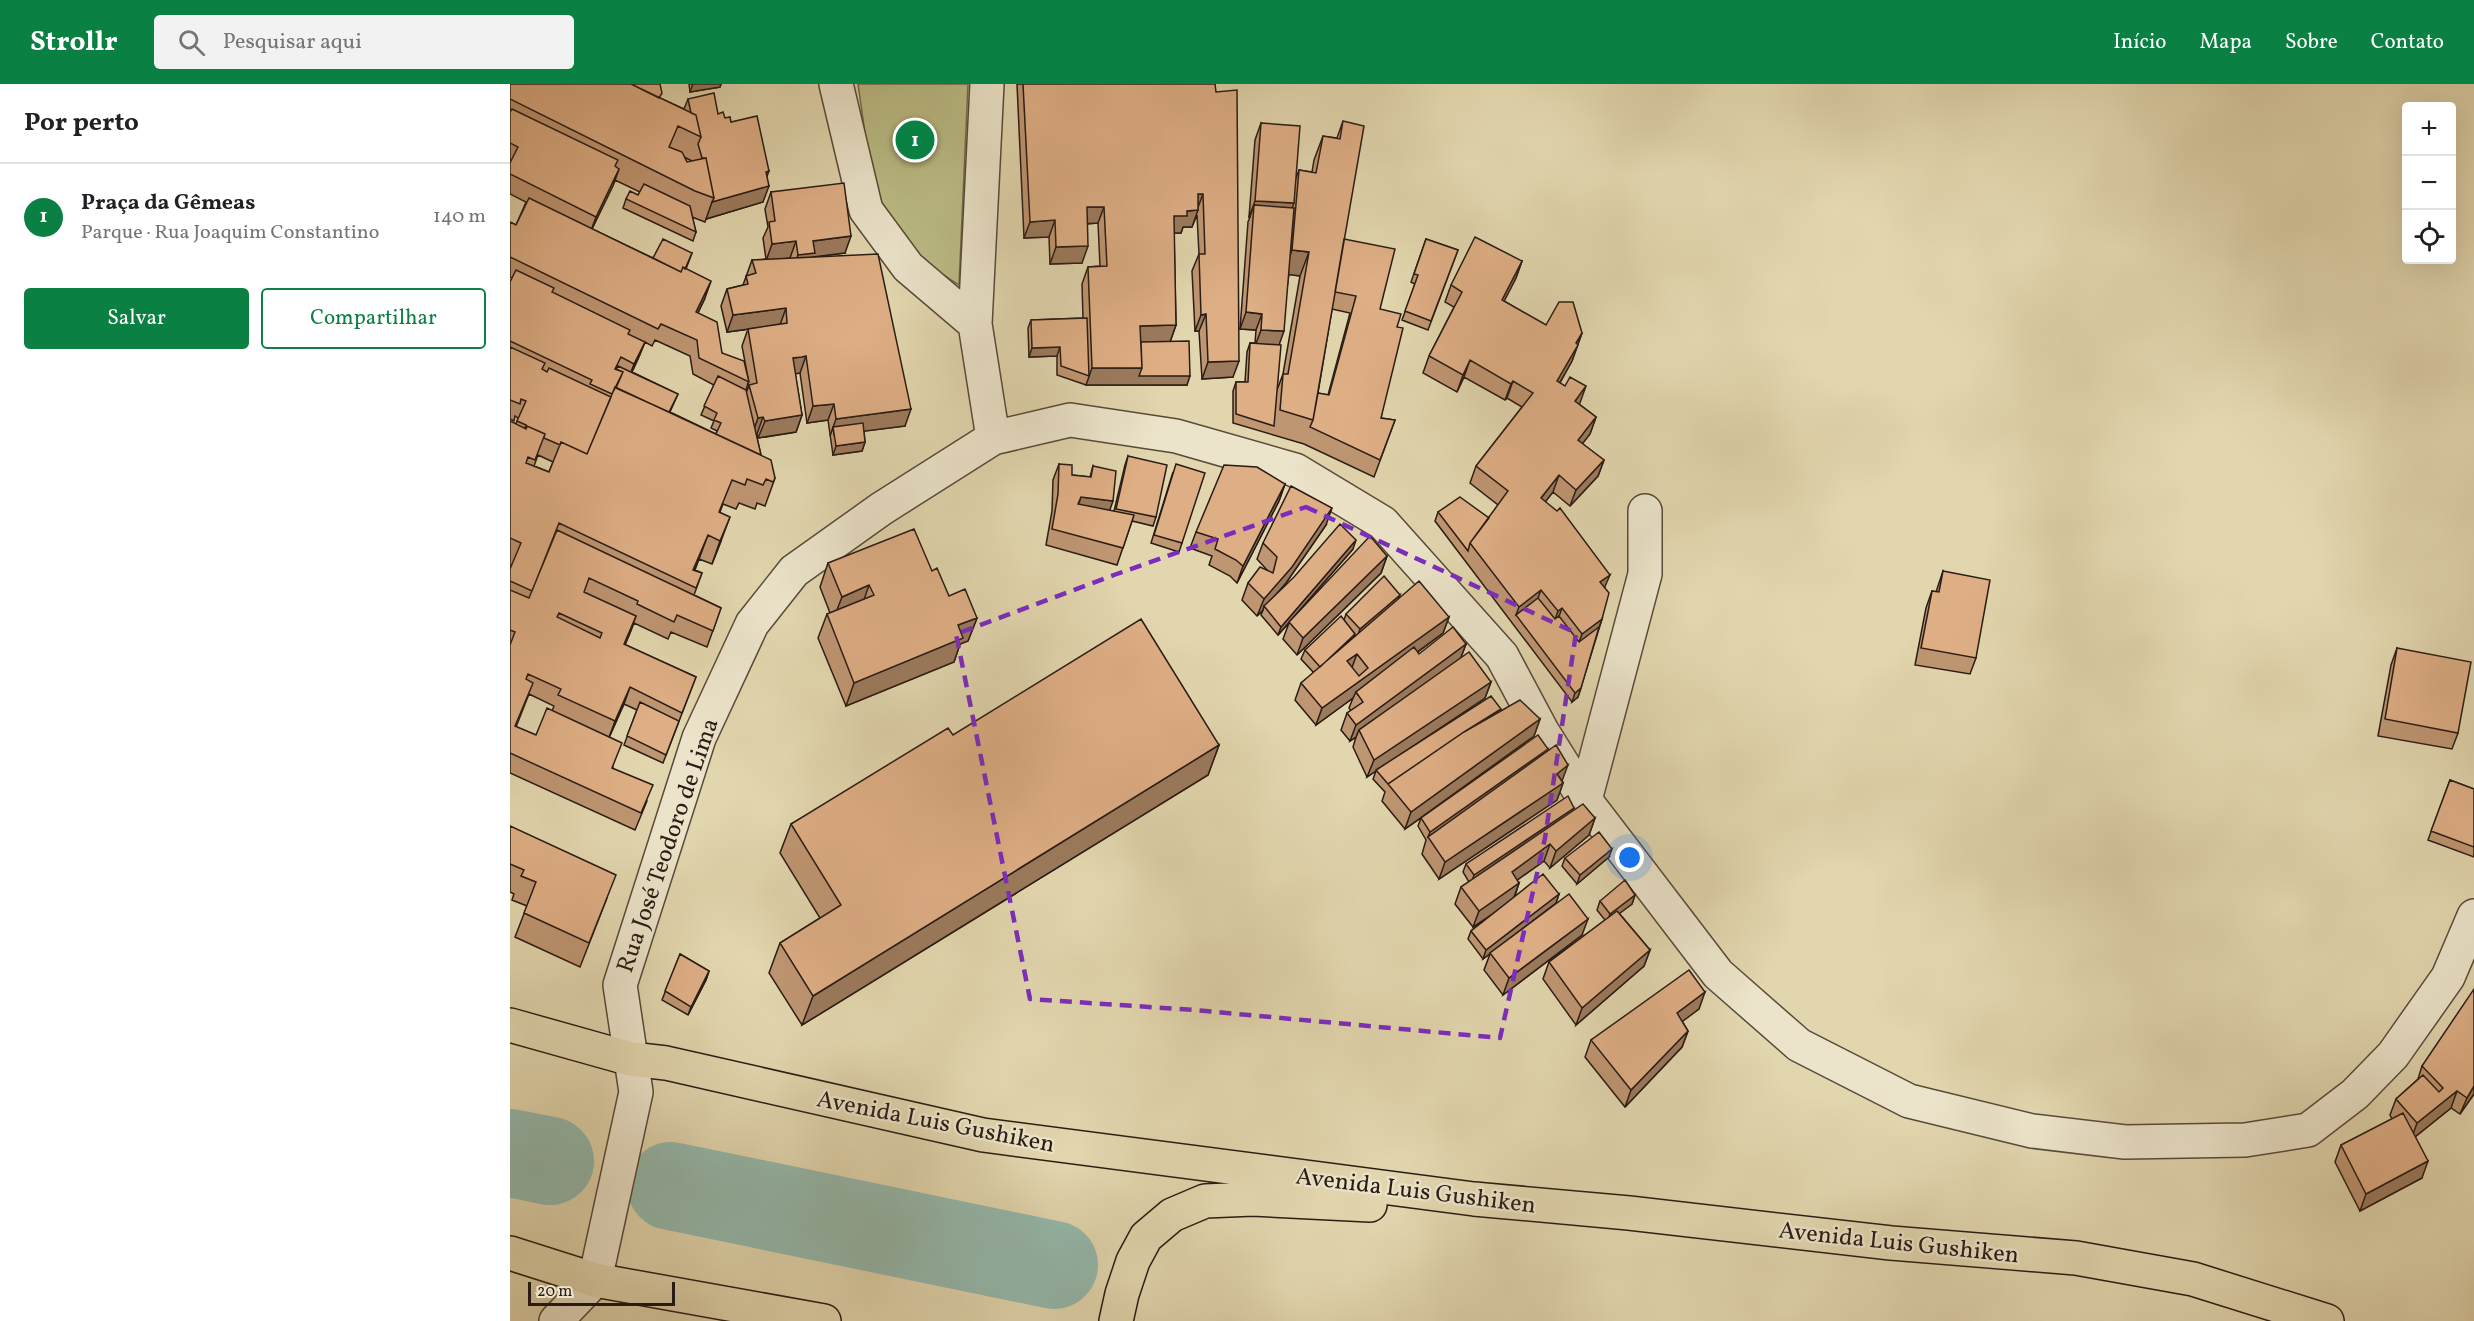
<!DOCTYPE html>
<html lang="pt">
<head>
<meta charset="utf-8">
<style>
  body { margin:0; font-family:Vollkorn,serif; background:#f2f2f2; color:#202124 }
  .controls { position:absolute; right:18px; top:18px; display:grid; overflow:hidden; border-radius:6px; box-shadow:0 6px 24px #0002 }
  .controls button { width:54px; height:54px; display:grid; place-items:center; padding:0; border:0; border-bottom:2px solid #e0e0e0; background:#fff; color:#202124; font:30px sans-serif }
  .scale { position:absolute; left:18px; bottom:15px; width:147px; box-sizing:border-box; padding-left:6px; border:3px solid #2a1c14; border-top:0; font-size:16px; line-height:21px; white-space:nowrap; color:#2a1c14; -webkit-text-stroke:4px #ece4ca; paint-order:stroke }
  .you { position:absolute; left:1120px; top:774px; width:21px; height:21px; margin:-15px; border:4px solid #fff; border-radius:50%; background:#1a73e8; box-shadow:0 0 0 9px #1a73e833 }
  .badge { display:grid; place-items:center; width:39px; height:39px; border-radius:50%; background:#0b8043; color:#fff; font-size:20px; font-weight:700 }
  .pin { position:absolute; translate:-50% -50%; border:3px solid #fff; box-shadow:0 2px 6px #0006 }
  .list { margin:0; padding:0; list-style:none }
  h2 { display:flex; justify-content:space-between; align-items:center; height:78px; margin:0; padding:0 24px; font-size:26px }
  h2 small { font-size:20px; font-weight:400; color:#757577 }
  .list li { display:grid; grid-template-columns:39px 1fr auto; gap:18px; align-items:center; box-sizing:border-box; height:108px; padding:0 24px; border-top:2px solid #e0e0e0 }
  .list b { display:block; font-size:22px; white-space:nowrap }
  .list p { margin:0; font-size:20px; white-space:nowrap; color:#757577 }
  .list em { font-size:20px; font-style:normal; color:#757577 }
  .actions { display:flex; gap:12px; padding:18px 24px }
  .actions a { flex:1; padding:14px 0; border:2px solid #0b8043; border-radius:6px; text-align:center; font-size:21px; color:#0b8043 }
  .actions .main { background:#0b8043; color:#fff }
  .icon { flex:none; width:33px; height:33px; fill:none; stroke:currentColor; stroke-width:2; stroke-linecap:round; stroke-linejoin:round }
  .map { position:relative; flex:none; width:1964px; height:1237px; overflow:hidden }
  header { display:flex; align-items:center; gap:36px; box-sizing:border-box; height:84px; padding:0 30px; background:#0b8043; color:#fff }
  header strong { font-size:28px }
  nav { display:flex; gap:33px; margin-inline-start:auto; font-size:21px }
  .search { width:420px; height:54px; background:#f2f2f2; display:flex; align-items:center; gap:15px; box-sizing:border-box; padding:0 21px; border-radius:6px; color:#757577; font-size:22px }
  main { display:flex }
  aside { flex:1; background:#fff }
  .map>svg:first-child { display:block }
  .green { fill:#bbbc85; stroke:#726c4c; stroke-width:1.5 }
  .lines { fill:none; stroke-linecap:round; stroke-linejoin:round }
  .river { stroke:#95b9ac; stroke-width:88 }
  .minor-casing { stroke:#584a3a; stroke-width:36 }
  .major-casing { stroke:#2a1c14; stroke-width:36 }
  .minor { stroke:#ece4ca; stroke-width:33 }
  .major { stroke:#e2d6ae; stroke-width:33 }
  .wall { fill:#bf9672; stroke:#2a1c14; stroke-width:1.5; fill-rule:evenodd }
  .shaded-wall { fill:#9b7a5d; stroke:#2a1c14; stroke-width:1.5 }
  .building { fill:#deae85; stroke:#2a1c14; stroke-width:1.5; fill-rule:evenodd }
  .marked { fill:none; stroke:#7b2cbf; stroke-width:4.5; stroke-dasharray:12 8; stroke-linejoin:round }
  .labels { text-anchor:middle; stroke-width:4.5; stroke-linejoin:round; paint-order:stroke }
  .street-label { font-size:24px; fill:#2a1c14; stroke:#ece4ca }
</style>
</head>
<body>
<header>
<strong>Strollr</strong>
<div class="search"><svg class="icon" aria-label="search" viewBox="0 0 24 24"><circle cx="10" cy="10" r="6"/><path d="M15 15l6 6"/></svg>Pesquisar aqui</div>
<nav><a>Início</a><a>Mapa</a><a>Sobre</a><a>Contato</a></nav>
</header>
<main>
<aside>
<h2>Por perto<small></small></h2>
<ul class="list">
<li><span class="badge">1</span><div><b>Praça da Gêmeas</b><p>Parque · Rua Joaquim Constantino</p></div><em>140 m</em></li>
</ul>
<div class="actions"><a class="main">Salvar</a><a>Compartilhar</a></div>
</aside>
<div class="map">
<svg width="1964" height="1237" viewBox="0 0 1964 1237">
  <rect width="100%" height="100%" fill="#e2d6ae"/>
  <filter id="stains"><feTurbulence type="fractalNoise" baseFrequency=".00333" numOctaves="4"/><feColorMatrix values="0 0 0 0 .2 0 0 0 0 .09 0 0 0 0 .02 0 0 0 .5 -.17"/></filter>
  <radialGradient id="worn" r=".72"><stop offset=".6" stop-color="#630" stop-opacity="0"/><stop offset="1" stop-color="#630" stop-opacity=".3"/></radialGradient>
  <path class="green" d="M348,0h110l-9,201 -41,-26 -44,-62z"/>
  <g class="lines">
    <path class="river" d="M0,1069l40,8
      M161,1102l383,79"/>
    <defs>
      <path id="minor" d="M326,0l30,126 42,57 67,57
        M477,0l-12,240 18,114
        M1075,716l60,-226v-63
        M46,1237l39,-41 41,-188 -16,-107 79,-247 53,-114 42,-53 87,-62 112,-71 77,-18 106,16 119,34 88,53 119,133 40,75 43,69 133,174 81,71 110,56 123,30 93,11 120,-2 63,-10 47,-36 38,-39 55,-78 26,-61"/>
      <path id="major" d="M0,941l121,34 35,4 317,72 491,64 155,14 262,30 185,15 117,21 134,42
        M0,1169l85,27 229,41
        M606,1237l6,-27 11,-33 13,-24 26,-22 33,-14 48,-2 117,6"/>
    </defs>
    <use href="#minor" class="minor-casing"/>
    <use href="#major" class="major-casing"/>
    <use href="#minor" class="minor"/>
    <use href="#major" class="major"/>
  </g>
  <path class="wall" d="M0,0l150,14 24,11 4,-10 30,15 13,8 36,55 -4,25 -57,17 -1,3 -13,-5 4,15 -3,9 -70,-33 3,-9 12,-4 2,-3 -25,-12 -23,49 61,29 39,-5 -6,16 19,29 -7,15 24,40 26,25 -6,-32 6,-17h3l-24,3 -6,-26 6,-17 16,-4 9,-25 14,-1 -3,-21 5,-11 -3,-18 6,-17 74,61 -32,4 92,169 -41,5 1,11 -3,9 -29,4 -5,-35 -21,3 -7,-50h-5l7,42 -6,17 -38,6 -1,-4h-1l5,21 14,23 -10,28 -8,-3 -2,6 -16,-6 -3,6 -13,-5 -3,8 1,29 -9,23 -13,-5 -4,11 7,3 -8,22 27,13 -14,39 -36,-15 -3,7 -34,-16 -9,22 71,32 -33,86 -39,-18 13,-35 -13,-6 -15,33 4,31 34,33 -12,29 -125,-57v-204l1,-3h-1v-145l6,3 2,-6 -3,-2 -1,5 -4,-2v-137l2,-4 -2,-1v-55l6,3 10,-23 -16,-8zM174,73l8,4 -5,1zM145,256l35,16 3,18 21,11 -13,30 13,6 -3,7 6,3 -1,3 -46,-22 8,-18 -46,-22 6,-13 7,-17 7,4zM238,299l1,3 -3,7v-3zM28,371l15,7 -4,10 -15,-6zM19,610l25,12 -2,5 -16,24 -20,-8z
    M179,0h32l-1,3 -30,5z
    M507,0h198l18,293 -31,2 -3,-48h-4l-3,-60 7,-17 -2,-39 -5,12h-9l-2,6h-7l2,92 -6,17 17,43h-101l-29,-10v-19l-28,1 -1,-29 3,-8 52,-2 -1,-34 6,-17 12,-1 -2,-43 -11,1 -5,39 -32,1 -1,-27 -25,1z
    M833,37l1,118 36,70 17,18 -16,91 14,2 -21,57 -70,-33 -71,-21v-32l3,-9h9l2,-30 3,-9h5l1,-13 -16,-1 8,-107 2,-5h-1l6,-77 6,-17 35,55 3,-8 13,2 2,-12 9,-24 14,2zM779,190l11,2 -17,98 -6,16 2,-45zM822,225l18,4 -22,82 -10,-2z
    M916,155l32,11 -30,80 -26,-10 13,-36 -4,-2z
    M1012,177l-6,17 -12,23 42,24 36,8 -10,28 -12,22 19,21 17,13 -6,17 -8,10 22,16 -6,16 -28,30 -17,-14 -8,10 60,86 -3,31 -24,78 -6,5 -137,-181 3,-9 51,6 9,-13 -28,-22 6,-17 46,-59 -15,-9 -2,2 -41,-23 -7,15 -34,-19 6,-17 25,-49 -9,-5 6,-17z
    M618,372l28,61 -3,9 -21,-5 -15,44 -71,-20 6,-34 1,-31 6,-16 13,11 18,2 3,-11 17,45h4l11,-46z
    M663,388l9,71 -3,9 -28,-9z
    M775,400l-6,17 -42,82 -7,-7 -21,-11 3,-9 -22,-8 6,-16z
    M816,441l-40,58 -12,14 79,-48 -61,70 95,-63 -6,17 -84,82 -14,-16 6,-16 -11,12 -17,-20 2,-5 -6,6 -15,-16 6,-17 20,-12 -11,-12 6,-16z
    M318,479l104,8 17,25 28,22 -9,23 -8,3 -6,18 -108,44 -28,-68 9,-24 3,-1 -10,-26z
    M1433,487l33,87 -6,16 -55,-9 11,-57 6,-17 4,1z
    M889,515l50,18 -6,16 -25,19 1,2 47,-10 -5,13 30,25 -6,16 -80,54 95,-41 40,8 -6,17 -103,74 117,-60 15,33 -6,17 -118,79 -17,-25 4,-14 -8,-14 3,-8 -16,11 -23,-28 3,-9 -12,-13 3,-8 -9,6 -14,-30 3,-10 -6,4 -9,-11 6,-17 4,-2 -2,-3 4,-10 -37,27 -21,-25 6,-17 13,-10 -13,-14 4,-9 39,-30 2,-6z
    M1887,564l61,85 -6,16 -74,-13 13,-71z
    M443,651l266,10 -11,30 -406,250 -33,-52 11,-30 40,-25 -40,-65 11,-29z
    M1940,696l24,9v68l-46,-17z
    M1064,727l21,7 -6,17 -39,33 -6,-7 -27,19 2,3 -4,13 44,-2 -3,9 -40,30 66,2 -79,60 -19,-25 6,-16 -7,5 -15,-20 3,-8 17,-14 -15,10 -18,-23 6,-17 8,-5 -6,-10 3,-8z
    M0,742l97,72 -27,69 -65,-30 12,-31 -15,-6 2,-6 -4,-2z
    M1099,773l-32,27 -15,-18 3,-8z
    M1125,811l-3,9 -13,9 31,37 -6,16 -68,59 -33,-46 6,-17 56,-42 -8,-10 3,-9z
    M170,870l29,17 -3,9 -18,35 -26,-15z
    M1189,925l-17,12 6,10 -6,16 -57,60 -40,-50 6,-17z
    M1912,982l52,28 -14,20 -9,-6 -36,29 7,41 -62,33 -25,-49 6,-17 51,-26 -2,-4 6,-16 22,-20z"/>
  <path class="shaded-wall" d="M183,0h28l-1,3 -30,5z
    M109,85l-6,17 -23,47 6,-16z
    M259,87l-6,16 6,-1 -6,16 -57,17 6,-17 54,-30z
    M688,110h5l-6,16z
    M745,117l39,2 -6,17 -34,-15 -4,12h-1z
    M577,123h17l-6,16 -17,1z
    M688,126l-6,17h-9l-2,6h-13l6,-17 13,-5z
    M545,136l-6,17 -25,1 6,-16z
    M341,152l-6,17 -32,4 -21,14 6,-16 15,-14z
    M286,157l-6,17 -24,3 6,-17z
    M578,162l-6,17 -32,1 6,-17z
    M782,166l17,2 -9,24 -16,-2z
    M1012,177l-6,17 -20,39 6,-17z
    M201,197l-6,17 -15,31 6,-17z
    M276,224l-6,17 -53,7 6,-17z
    M736,228l16,2 -6,16 -16,-1z
    M696,230l-7,17h-4l6,-16z
    M666,241l-6,17 -36,1 6,-17z
    M751,246l23,1 -6,17 -23,-2z
    M1072,249l-10,28 -21,37 6,-17 19,-38z
    M135,258l-7,17 -10,21 6,-16z
    M550,263l-3,9 -28,1 3,-9z
    M296,272l-6,17 -13,2 6,-17z
    M960,276l-6,17 -7,15 6,-17z
    M729,277l-6,16 -31,2 6,-17z
    M582,284h50l48,8 -3,9h-101z
    M1003,297l-6,17 -2,2 6,-16z
    M1076,302l-6,17 -11,15 6,-17z
    M324,320l-6,16 -21,3 6,-17z
    M401,325l-6,17 -71,9 -1,-8 -3,9 6,-17z
    M292,331l-6,17 -38,6 7,-17z
    M253,333l-6,17 -5,1 6,-17z
    M1086,333l-6,17 -18,23 6,-17z
    M355,358l-3,9 -29,4 3,-9z
    M1094,376l-6,16 -28,30 6,-16z
    M1049,391l-6,17 -18,23 6,-17z
    M775,400l-6,17 -42,82 6,-17z
    M571,413l32,4 -6,17 -32,-4z
    M822,424l-6,17 -40,58 -21,24 -1,-1 -1,4 -6,6 7,-17z
    M220,433l-9,24 -9,23 8,-23z
    M198,451l-9,24 -11,25 5,-14z
    M846,456l-3,9 -75,86 3,-8z
    M877,472l-6,17 -84,82 6,-17z
    M1100,491l-7,16 -3,-9z
    M359,501l-8,24 -28,11 9,-23z
    M1031,506l-6,16 -19,9 3,-8z
    M890,511l-3,8 -40,35 3,-9z
    M1052,524l-6,17 -4,3 6,-17z
    M126,532l-6,17 -12,28 6,-17z
    M939,533l-6,16 -85,62 -2,-3 -3,6 -37,27 6,-17z
    M467,534l-9,23 -8,3 -6,18 -108,44 8,-23 104,-58z
    M1092,535l-6,17 -20,15 6,-17z
    M845,550l-3,9 -32,24z
    M956,560l-6,16 -101,70 -3,7 -6,4 6,-16z
    M847,570l-6,16 -4,-9z
    M981,598l-6,16 -118,79 7,-17z
    M120,603l-6,17 -15,34 6,-17z
    M1071,604l-3,9 -6,5 3,-9z
    M1030,635l-6,17 -129,93 6,-17z
    M709,661l-11,30 -406,250 11,-29z
    M1038,665l-3,8 -117,80 2,-5z
    M1058,681l-6,16 -5,-7z
    M1053,699l-6,17 -118,79 6,-17z
    M1064,724l-3,9 -100,67 3,-9z
    M1085,734l-6,17 -39,33 6,-17z
    M1040,760l-6,17 -38,27 6,-16z
    M1102,765l-3,8 -32,27 3,-9z
    M1009,799l-6,17 -40,27 6,-16z
    M1049,810l-3,9 -73,56 3,-9z
    M1125,811l-3,9 -25,19 3,-9z
    M1078,835l-6,16 -79,60 6,-17z
    M1140,866l-6,16 -68,59 6,-17z
    M199,887l-3,9 -18,35 3,-8z
    M1195,908l-6,17 -28,21 6,-17z
    M1178,947l-6,16 -57,60 6,-17z
    M1964,1002v8l-14,20 7,-16z
    M1947,1007l-6,17 -40,32 6,-17z
    M1918,1077l-6,17 -62,33 6,-17z"/>
  <path class="building" d="M0,0h121l65,31 5,22 -23,-11 -9,21 13,5 5,10 19,-4 8,40 -19,-7 -185,-92z
    M121,0h29l2,9 -3,5z
    M513,0h192l1,8 21,-2 2,271 -31,1 -2,-48 -5,1 -2,-61h6l-2,-60h-5v16l-11,1v5h-13l2,109 -36,1 2,42h-50l-4,-101 19,-1 -3,-59h-17l1,39 -32,1 -1,-27 -25,2z
    M204,9l4,21 5,-2 2,6 5,-1 1,5 26,-6 12,55 -3,1 3,14 -57,16 2,-4 -8,-40h-4l-4,-14 3,-7 -5,-22 -5,-2 -3,-14z
    M2,25l106,51 -3,6 4,3 -23,48 -86,-43v-11l8,-16 -8,-4v-31z
    M833,37l21,5 -51,294 -33,-10 3,-36h5l21,-122 -17,-2 7,-80 17,3 7,-37 17,3z
    M751,39l39,3 -6,77 -39,-2z
    M334,99l7,53 -38,5 2,12 -17,2 -2,-14 -24,3 -3,-22 6,-1 -4,-29z
    M134,100l46,22 6,26 -70,-33 4,-8 8,4z
    M19,114l152,74 2,-5 28,14 -15,31 21,10 5,31 22,8 5,21 -50,-24 -2,-18 -36,-16 -3,5 -148,-72v-35l6,3z
    M744,121l40,3 -10,123 -23,-1 1,-16 -16,-2z
    M965,153l47,24 -20,39 44,25 13,-23h14l9,31 -6,10 2,2 -21,36 8,5 5,-9 16,9 -11,15 21,16 -18,23 26,20 -28,30 -17,-15 -18,23 16,13 3,-3 50,67 -10,7 9,11 -7,26 -20,15 -20,-26 -4,3 -17,-21 -22,17 -49,-64 38,-52 -32,-25 57,-73 -20,-12 -2,3 -41,-24 -7,15 -34,-19 33,-64 -11,-7z
    M153,155l29,14 -7,16 -2,-2 -2,5 -28,-14z
    M834,155l51,10 -15,60 21,5 -4,13 6,1 -22,90 14,2 -15,40 -70,-33 3,-7 5,-27 11,2 27,-99 -21,-4z
    M916,155l32,11 -27,71 -26,-10 13,-36 -4,-1z
    M368,170l33,155 -75,10 -2,-15 -21,2 -7,-50 -4,1 -9,1 9,57 -37,6 -2,-4 -5,1 -9,-33 8,-2 -9,-54 39,-6 -1,-15 -53,7 -6,-26 21,-5 -2,-8 10,-3 -4,-13z
    M6,186l38,18 -2,4 78,38 -2,4 17,8 -11,22 -13,-7 -6,12 8,3 -11,22 -22,-10 2,-4 -82,-39v-59z
    M577,234l2,58 -28,-10 -1,-19 -28,1 -1,-28z
    M679,257l1,35h-51l3,-8 -1,-26z
    M740,259l31,2 -7,81 -38,-12v-32h12z
    M0,263l35,16 -3,6 5,3 2,-4 62,29 -24,57 -26,-12 -1,3 -16,-7 1,-4 -18,-8 -1,3 -1,-1 1,-3 -9,-4 9,-20 -5,-2 -1,5 -10,-4z
    M108,282l60,28 -9,18 -53,-24 7,-16 -7,-3z
    M208,292l28,14 15,65 -45,-21 5,-11 -7,-3 3,-7 -13,-7z
    M105,303l156,73 4,18 -2,4 -7,-3 -3,6 -16,-6 -2,6 -13,-5 -13,32 11,5 -10,24 -12,-6 -15,35 9,3 -6,15 -137,-65 -27,68 -22,-10v-12l11,-26 -11,-5v-117l16,8 1,-3 18,8 -10,26 -7,-3 -2,6 23,9 12,-30 26,12z
    M353,339l2,19 -29,4 -3,-19z
    M618,372l39,9 -11,52 -40,-8z
    M549,380l13,1v10l19,2 2,-11 23,5 -3,30 -32,-4 -3,7 56,11 -11,33 -71,-19 6,-35z
    M666,380l29,9 -23,70 -28,-8z
    M714,381l33,2 28,17 -42,82 -7,-6 -21,-11 3,-10 -22,-7z
    M781,402l41,22 -40,59 -28,32 -16,-16 12,-16 13,6 4,-16 -14,-14z
    M950,413l29,21 -19,25 -2,8 -30,-39z
    M830,440l16,16 -75,87 -17,-21 30,-29z
    M404,445l18,42 5,-3 12,28 16,-7 12,29 -19,7 5,13 -109,45 -27,-69 47,-19 -5,-10 -27,12 -14,-34z
    M47,446l164,78 -8,23 -36,-16 -3,7 -37,-18 1,-3 -49,-23 -5,14 52,24 -12,28 72,33 -14,36 -52,-26 -15,34 -57,-26 3,-6 -33,-15 -2,5 7,4 -18,43 21,9 11,-27 75,35 -10,25 41,17 -12,28 -131,-60v-108l5,-13 -5,-2v-40l19,8zM49,529l43,20 -2,5 -43,-21z
    M860,452l17,20 -84,82 -14,-16z
    M1433,487l47,9 -14,78 -55,-10 11,-57 7,1z
    M874,492l16,19 -40,34 -14,-15z
    M909,497l30,36 -127,91 -21,-25zM847,570l11,14 -9,8 -12,-15z
    M1028,514l17,21 4,-3 20,26 20,-15 -18,61 -6,5 -59,-78z
    M831,532l14,18 -35,33 -15,-17z
    M631,535l78,126 -406,251 -33,-53 61,-38 -50,-81 157,-96 5,7z
    M943,543l13,17 -110,81 -9,-12 16,-11 -7,-10 58,-45 5,7z
    M1887,564l74,14 -13,71 -73,-14z
    M959,568l22,30 -117,78 -15,-30z
    M981,612l10,13 -37,23 -76,52 -12,-14z
    M1010,616l20,19 -129,93 -23,-28 76,-52z
    M130,618l39,19 -13,34 -39,-19z
    M1028,651l10,14 -118,83 -9,-14z
    M1046,661l12,20 -11,9 6,9 -118,79 -17,-25z
    M1940,696l24,9v58l-43,-16z
    M1058,712l6,12 -100,67 -8,-11z
    M1073,720l12,14 -39,33 -6,-7 -38,28 7,11 -40,28 -18,-24z
    M0,742l106,49 -27,68 -65,-30 12,-31 -15,-6 3,-6 -14,-6z
    M1089,748l13,17 -32,26 -15,-17z
    M1033,790l16,20 -73,56 -15,-19z
    M1115,796l10,15 -25,19 -10,-13z
    M1059,810l19,25 -79,59 -19,-25z
    M1107,827l33,39 -68,58 -33,-46z
    M170,870l29,17 -18,36 -26,-16z
    M1179,886l16,22 -28,21 11,18 -57,59 -40,-50z
    M1964,905v97l-7,12 -10,-7 -40,32 -21,-24 27,-24 16,17 4,-4 -21,-22z
    M1893,1029l25,48 -62,33 -25,-49z"/>
  <path class="marked" d="M796,423l270,126 -31,205 -45,200 -306,-28 -164,-11 -74,-365 158,-59z"/>
  <g class="labels">
    <g class="street-label">
      <text transform="translate(157 761) rotate(-71)" y="8">Rua José Teodoro de Lima</text>
      <text transform="translate(426 1037) rotate(11)" y="8">Avenida Luis Gushiken</text>
      <text transform="translate(906 1106) rotate(7)" y="8">Avenida Luis Gushiken</text>
      <text transform="translate(1389 1158) rotate(6)" y="8">Avenida Luis Gushiken</text>
    </g>
  </g>
  <rect width="100%" height="100%" filter="url(#stains)"/>
  <rect width="100%" height="100%" fill="url(#worn)"/>
</svg>
<div class="controls">
<button>+</button>
<button>−</button>
<button><svg class="icon" aria-label="locate" viewBox="0 0 24 24"><circle cx="12" cy="12" r="6"/><path d="M12 2v4M12 18v4M2 12h4M18 12h4"/></svg></button>
</div>
<div class="scale">20 m</div>
<div class="you"></div>
<div class="pin badge" style="left:405px;top:56px">1</div>
</div>
</main>
</body>
</html>
